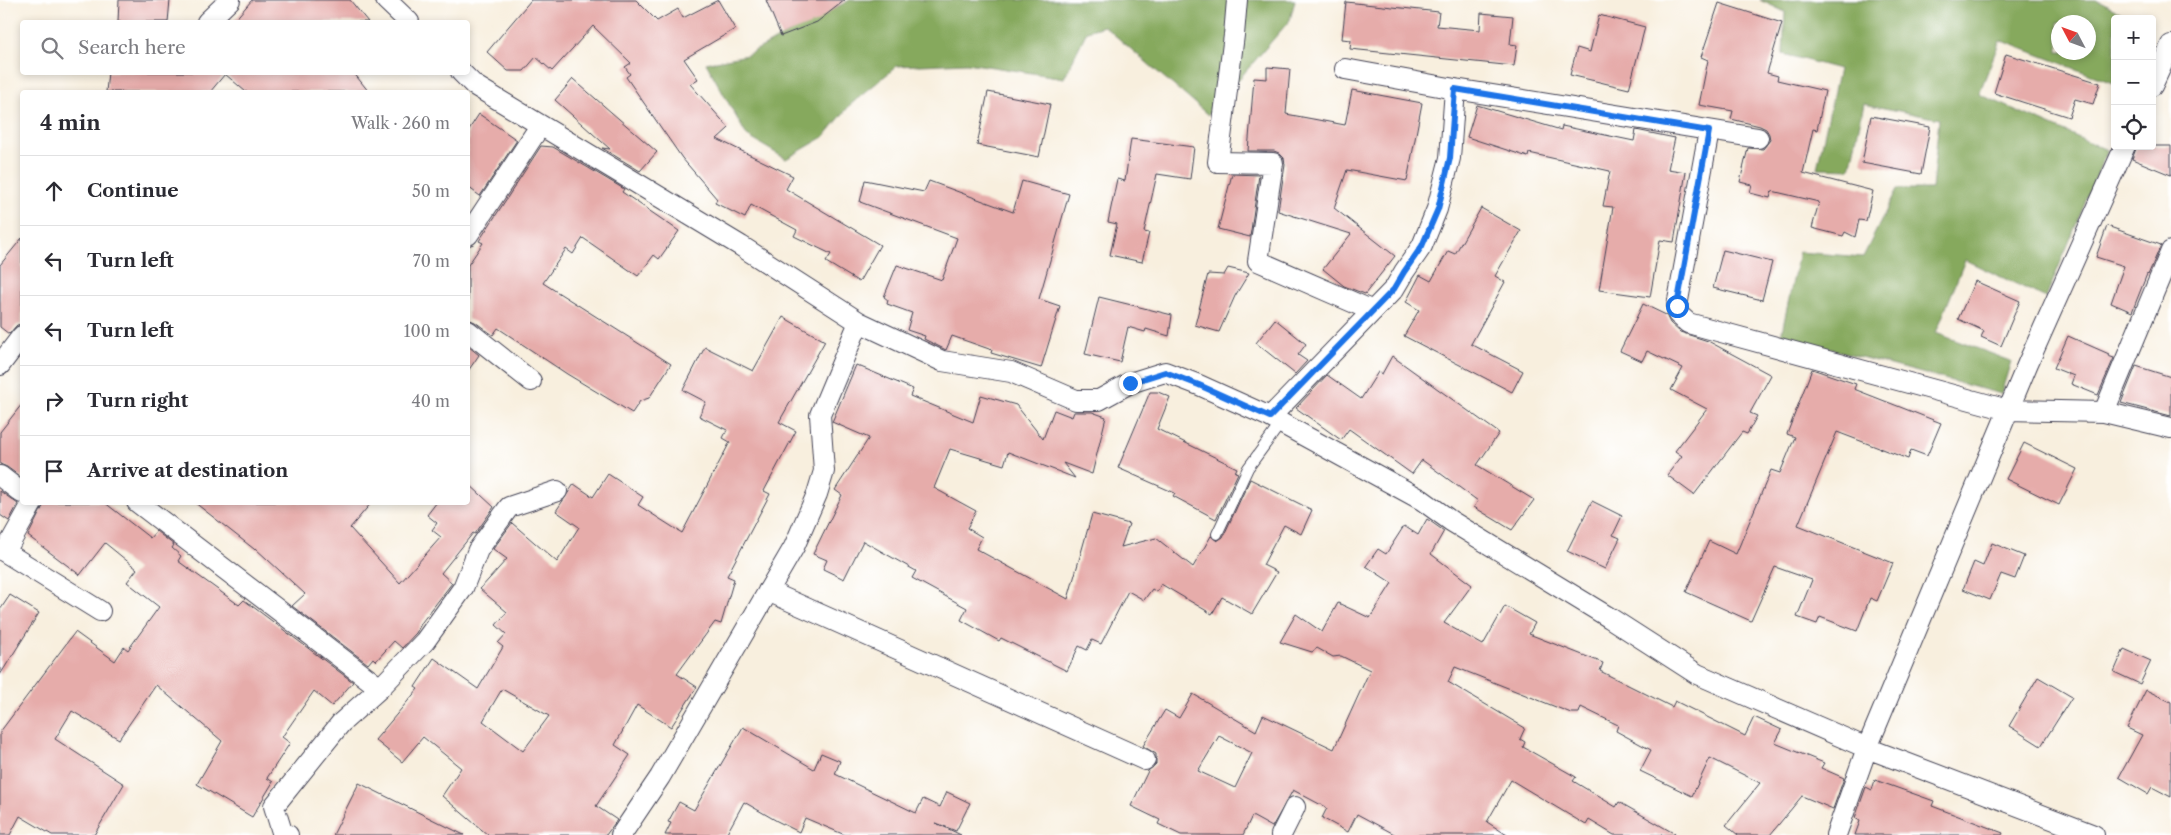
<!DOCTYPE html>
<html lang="en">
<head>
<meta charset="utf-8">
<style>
  body { margin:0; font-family:"Libre Caslon Text",serif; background:#f2f2f3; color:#2b2b33 }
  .controls { position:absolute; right:15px; top:15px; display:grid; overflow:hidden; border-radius:5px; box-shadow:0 2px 8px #0003 }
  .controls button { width:45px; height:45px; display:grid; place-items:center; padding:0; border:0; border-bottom:1px solid #e1e1e2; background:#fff; color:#2b2b33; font:25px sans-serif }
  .compass { position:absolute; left:2051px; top:15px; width:45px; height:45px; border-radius:50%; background:#fff; box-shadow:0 2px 8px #0003; rotate:311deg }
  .stop { position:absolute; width:15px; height:15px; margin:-11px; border:4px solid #1a73e8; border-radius:50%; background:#fff }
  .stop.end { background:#1a73e8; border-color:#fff; box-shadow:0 1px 5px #0008 }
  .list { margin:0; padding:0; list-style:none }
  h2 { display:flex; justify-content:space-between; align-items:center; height:65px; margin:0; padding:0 20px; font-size:21px }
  h2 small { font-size:16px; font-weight:400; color:#7c7c81 }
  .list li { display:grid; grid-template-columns:32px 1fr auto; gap:15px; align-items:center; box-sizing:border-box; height:70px; padding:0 20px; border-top:1px solid #e1e1e2 }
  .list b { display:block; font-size:19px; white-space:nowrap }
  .list em { font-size:16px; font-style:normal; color:#7c7c81 }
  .icon { flex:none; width:28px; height:28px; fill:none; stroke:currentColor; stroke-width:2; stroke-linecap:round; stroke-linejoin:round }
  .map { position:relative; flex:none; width:2171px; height:835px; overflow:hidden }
  .search { position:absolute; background:#fff; box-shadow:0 2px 8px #0003; left:20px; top:20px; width:450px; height:55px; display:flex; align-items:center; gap:12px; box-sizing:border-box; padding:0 18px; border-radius:5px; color:#7c7c81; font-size:19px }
  .panel { position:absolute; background:#fff; box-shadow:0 2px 8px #0003; left:20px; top:90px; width:450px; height:415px; border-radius:5px }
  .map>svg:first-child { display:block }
  .forest { fill:#86a95d; stroke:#54664c; fill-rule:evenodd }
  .building { fill:#e6acaa; fill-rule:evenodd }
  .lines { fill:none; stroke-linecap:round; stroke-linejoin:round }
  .lane-casing { stroke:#424153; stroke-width:12 }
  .street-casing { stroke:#424153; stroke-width:22 }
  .lane { stroke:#fff; stroke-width:10 }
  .street { stroke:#fff; stroke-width:20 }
  .route { stroke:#1a73e8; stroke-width:6 }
</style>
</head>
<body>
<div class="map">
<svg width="2171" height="835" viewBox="0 0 2171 835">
  <rect width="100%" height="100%" fill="#fff"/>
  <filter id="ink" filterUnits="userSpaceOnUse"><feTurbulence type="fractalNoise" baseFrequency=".02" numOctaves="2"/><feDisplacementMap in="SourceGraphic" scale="10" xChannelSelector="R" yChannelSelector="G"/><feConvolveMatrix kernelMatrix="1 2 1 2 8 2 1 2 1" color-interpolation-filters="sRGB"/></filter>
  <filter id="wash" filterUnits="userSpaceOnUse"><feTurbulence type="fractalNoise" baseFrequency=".0096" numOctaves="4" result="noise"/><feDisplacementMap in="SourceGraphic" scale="20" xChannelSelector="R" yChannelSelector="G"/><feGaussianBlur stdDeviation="1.12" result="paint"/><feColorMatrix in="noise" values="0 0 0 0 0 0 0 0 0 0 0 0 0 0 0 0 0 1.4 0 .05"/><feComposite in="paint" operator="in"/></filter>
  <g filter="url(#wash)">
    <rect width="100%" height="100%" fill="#f8efde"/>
    <path class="forest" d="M850,0h445l-5,20 -82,95 -104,-89 -17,5 -23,47 -97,-15 -70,3 -47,39 -26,32 -38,22 -39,-23 -41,-73 41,-8z
      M1760,0h336l37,19h-18v65l-115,-44 -21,54 128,56 -61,148 -81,-38 -29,73 75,28 -10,33 -220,-58 18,-84 64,5 34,-68h35l7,-70 -75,-15 -14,65 -33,-1 22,-99 -56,-15 2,-42zM2088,22v30h-30v-30z"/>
    <g id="blocks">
      <path class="building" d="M119,0h51l-2,22h-50z
        M252,0h98l18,22h-135z
        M531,0h105l21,21 21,-12 5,9 35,-18 17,29 -51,30 14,20 -8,5 39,44 -12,11 76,37 -7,13 94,56 -21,37 -33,-20 5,-8 -37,-18 3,-6 -46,-25 -6,13 -30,-15 2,-4 -35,-41 -56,-81 4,-3 -5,-7 6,-4 -38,-37 -41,45 -16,-14 -12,14h-16l-21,-19z
        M766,0h79l-28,22 -36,14z
        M1346,2l93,10 -2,14 43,4 1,-17 32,3 -3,28 7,1 -3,21 -164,-17 1,-9 -9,-1z
        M1719,3l63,20 -15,50 11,3 -1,4 48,11 -8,39 -4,-1 -10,44 70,18 -7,30 -7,-1 -4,17 -10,-5 -2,4 -31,-8 7,-26 -47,-11 -2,7 -20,-5 2,-8 -12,-3 8,-34 15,1 7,-9 -1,-6 -3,-5 -6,-3 -29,-7 2,-8 -34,-6 9,-45 -7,-3z
        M1599,15l46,12 -16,62 -59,-14 7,-27 13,4z
        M2006,54l94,29 -7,21 -18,-5 -6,18 -75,-24z
        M1267,67l23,2 -4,45 59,11 7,-35 70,13 -15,78 -60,-11 -13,38 61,48 -30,38 -21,-8 -21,-17 28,-35 -73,-23 7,-46 -1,-7 -5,-5 -5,-2h-26l6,-73 13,1z
        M108,72h245l16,20h-123l-21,-18 -15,18h-104z
        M573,79l84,73 -17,19 -38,-23 8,1 -55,-49z
        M988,92l62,12 -11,53 -62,-12z
        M1477,105l84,25 1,-4 72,15 2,-11 39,8 -7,31 18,3 -12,70 -14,-2 -10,57 -51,-7 14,-83 -10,-1 7,-35 -81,-18 -1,4 -61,-20z
        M479,114l38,26 -37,56 -12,-9v-56z
        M1871,116l59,11 -9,47 -59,-11z
        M1131,139l63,8 -4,32 -33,-5 -13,58 5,1 -7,29 -32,-7 7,-31 -9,-2 9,-43 8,2z
        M541,146l12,1 71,42 -2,3 57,39 -20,28 -5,-4 -16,21 -55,-38 -10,16 -7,-5 -23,34 128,81 -22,34 -9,3 -8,12 -65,-39 -69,-46 -5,7 -18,-13 -7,-3v-54l15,-22 -4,-2z
        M2137,146h34v29l-39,-16z
        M1232,174l27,1 -9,62 -32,-8z
        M865,180l59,12 5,-11 84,31 9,-31 47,13 -30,105 21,7 -19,62 -50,-15 1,-3 -40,-14 -6,14 -22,-11 1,-3 -18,-6 5,-17 -25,-9 1,-4 -4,-3 13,-32 45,15 15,-42 -97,-36z
        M1481,208l40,23 -26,45 10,6 -34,62 52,27 -11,21 -108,-56 15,-26 -13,-8 14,-27 11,6 17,-30 7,3z
        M2107,226l54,19 -13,30 -1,-1 -15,38 -21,-9 13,-37 -28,-9z
        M22,238v86l-5,1 -8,9 -9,-7v-62z
        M1723,250l49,12 -10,38 -49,-12z
        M1228,268l21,5 -14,23 -16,36 -24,-7 13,-51 16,1z
        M1975,281l45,20 -19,45 -20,-9 3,-6 -26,-12z
        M1099,297l73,18 -3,21 -23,-7 -1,3 -17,-5 -8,35 -35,-8z
        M1643,304l23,11 4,8 10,9 28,9 63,34 -21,38 7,3 -10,18 -5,-2 -48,63 -27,-20 15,-19 -7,-5 32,-42 -36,-19 12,-22 -36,-17 -5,10 -22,-10z
        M783,317l42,24 -46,81 17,9 -32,60 6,3 -43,82 7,3 -13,45 -6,-2 -38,52 20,13 -26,40 -34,-22 -22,40 15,10 -34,51 21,14 -11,15h-118l-46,-39 19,-28 -38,-31 -21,25 -27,-22 43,-51 -3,-2 19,-29 44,31 25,-42 -5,-4 8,-9 -10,-9 11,-13 -27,-23 27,-30 -14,-10 19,-26 45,39 22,-35 -23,-16 18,-27 19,13 15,-23 35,23 -5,8 44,28 48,-91 -7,-4 4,-8 -28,-14 7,-14 -23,-12 22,-43 48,24zM502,689l47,27 -26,35 -40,-30z
        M1275,319l31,25 -8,11 9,6 -12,13 -39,-31z
        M2068,336l41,18 -1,2 6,2 -16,37 -27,-11 3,-8 -20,-8z
        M468,346l11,9 -11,16z
        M1392,356l107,77 -22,32 57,35 -22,30 -38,-23 4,-6 -56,-41 -10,14 -63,-45 -8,11 -45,-32 31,-33 34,24 17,-27 4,2z
        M856,365l57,24 -3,7 63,26 8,-27 35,10 27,34 11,-29 18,7 2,-5h18l14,5 -14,57 -29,-11 12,15 -67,-26 -4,13 -54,-16 -16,39 42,23 -9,17 15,9 -6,12 92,50 24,-85 37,10 -8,23 35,-9 37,29 18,-31 6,5 6,-4 27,-58 62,31 -11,24 -17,-9 -21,40 14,7 -25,42 -30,-17 -10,17 -51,-30 -4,8 -5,-3 -8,11 -16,-9 -27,53 -9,-4 -5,10 -8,-4 -12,25 -66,-33 -2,3 -38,-21 6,-12 -55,-30 4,-7 -53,-30 -19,38 -21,-10 4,-9 -14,-6 29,-59 -7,-5 34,-52 -37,-16z
        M2136,366l35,11v39l-50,-13z
        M1812,369l44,15 -2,5 87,34 -14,33 -16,-6 -3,9 -71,-27 -39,93 95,38 -16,38 -7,-3 -13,33 -37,-14 -3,7 -20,-7 15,-37 -37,-13 -24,54 -65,-29 23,-51 27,13 35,-84 9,3 15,-36 -8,-3z
        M1150,392h8l12,5 -13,32 80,39 -2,4 3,1 -22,46 -43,-23 2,-3 -57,-25z
        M22,404v74l-15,-11 -7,-3v-32z
        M2024,443l53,26 -18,36 -53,-26z
        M468,483l26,24 -19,27 -2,-1 -32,40 11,10 -30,39 -6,11 -14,15 -8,-7 -18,20 -3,-3 -5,6 -76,-58 13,-12 -50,-46 -1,1 -60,-47h178l-22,26 50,55 41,-46 -9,-7 5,-7 -10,-8 10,-13h31z
        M0,491l18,13 -9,17 -9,-6z
        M1592,501l30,15 -9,19 7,3 -15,31 -38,-18z
        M45,502h59l46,36 6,-7 18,14 -2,3 9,8 -3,5 61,44 5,-5 109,82 -21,24 -18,-15 -32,46 8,6 -23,35 6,4 -21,35 -55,-33 25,-43 -66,-56 -37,54 -47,-28 -17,28 69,45 -30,51h-42l-32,-19 -10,19h-10v-103l75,-100 40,29 9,-14 4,3 31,-43 -32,-25 10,-13 -32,-26 -25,32 -52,-39z
        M1427,519l17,12 -13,23 41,31 -28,38 39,22 22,-39 30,17 -6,11 74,29 -3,8 72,36 3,-6 70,35 9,-19 28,13 -7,13 49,20 -3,5 23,10 -11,31 -31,-13 -32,39h-32l-12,-10 34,-42 -50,-25 -18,38 -52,-25 11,-21 -35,-19 2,-6 -37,-18 -2,6h-8l-116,-46 -7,15 77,46 -5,11 5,3 -2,5 53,30 -3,4 43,26 3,-5 58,33h-63l-25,-15 -3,5 -75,-45 -24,42 20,13h-111l-39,-21 -9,18 -26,-14 5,-10 -34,-18 -21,37 -20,-11 -9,19h-62l-23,-11 2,-4 -29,-14 17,-35 8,-7v-10l-13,-8 22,-36 14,8 14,-24 63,37 7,-16 71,34 36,-79 -29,-14 -8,1 -16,-9 -5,4 -32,-10 16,-28 26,18 16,-29 32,15 22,-35 -26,-17 12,-17 8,5 18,-28 14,9zM1219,736l33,17 -17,35 -37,-17z
        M1992,543l32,13 -9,23 -14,-5 -11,26 -27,-11 11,-27 9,4z
        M10,595l29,18 -39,62v-65z
        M2124,649l27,12 -11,23 -26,-12z
        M2038,677l34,20 -31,49 -32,-20z
        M2146,690l25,12v95l-19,-10 -4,7 -29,-17 23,-42 -15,-7z
        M743,727l71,42 7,-16 19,8 -5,13 81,39 7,-14 17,8 7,-15 23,11 -14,28 -20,-8 25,12h-116l-40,-17 -6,14 -22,-11 -33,-19 -18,33h-61l6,-12 -3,-1 11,-20 15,8z
        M1875,780l59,21 -2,5 71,27 -1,2h-147l5,-14 -5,-3 11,-31 6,3z
        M359,783l105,52h-131z"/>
    </g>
  </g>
  <g filter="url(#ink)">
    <use href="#blocks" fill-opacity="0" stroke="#424153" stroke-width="1"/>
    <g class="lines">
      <defs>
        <path id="lane" d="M1217,534l31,-66 33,-45"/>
        <path id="street" d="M386,0l23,22
          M1237,0l-3,35 -16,127 55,1 -15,98 115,50
          M207,22l23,-22
          M1345,69l110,20 303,49
          M461,72l13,13 267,161 118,76 83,39 69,11 65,28h23l31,-17 35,-11 34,13 71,32 152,83 29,21 159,97 87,56 170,74 227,87
          M2152,86l19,-41
          M1709,131l-32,175 1,8 10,9 320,87 96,2 67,16
          M468,235l72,-109
          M468,331l63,50
          M0,365l22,-29
          M2104,412l67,-161
          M1270,417l124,-128 10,-17 18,-26 15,-37 13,-51 5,-69
          M0,476l22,17
          M33,502l-28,50 95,59
          M137,502l243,186
          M768,591l377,169
          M288,835l-6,-3 -8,-26 67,-83 39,-35 45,-47 38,-53 15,-38 31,-43 48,-16
          M621,835l39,-58 134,-230 23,-53 7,-23 -4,-56 39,-93
          M1281,835l14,-28
          M1836,835l31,-87 161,-385 97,-217"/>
      </defs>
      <use href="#lane" class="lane-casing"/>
      <use href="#street" class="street-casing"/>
      <use href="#lane" class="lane"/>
      <use href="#street" class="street"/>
    </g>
  </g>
  <g class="lines" filter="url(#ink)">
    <path class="route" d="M1130,383l35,-11 34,13 71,32 124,-128 10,-17 18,-26 16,-37 12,-51 5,-69 254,42 -32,175"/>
  </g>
</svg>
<div class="controls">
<button>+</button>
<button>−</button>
<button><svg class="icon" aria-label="locate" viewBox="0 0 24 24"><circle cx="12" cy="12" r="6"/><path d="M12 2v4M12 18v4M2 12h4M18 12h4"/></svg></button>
</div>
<svg class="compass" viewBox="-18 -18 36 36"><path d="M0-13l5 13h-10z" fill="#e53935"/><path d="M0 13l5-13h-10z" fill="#7c7c81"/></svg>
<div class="stop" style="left:1677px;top:306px"></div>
<div class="stop end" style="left:1130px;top:383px"></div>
<div class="search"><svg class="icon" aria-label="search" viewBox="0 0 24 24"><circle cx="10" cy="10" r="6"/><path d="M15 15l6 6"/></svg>Search here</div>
<section class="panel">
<h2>4 min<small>Walk · 260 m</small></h2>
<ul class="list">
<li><svg class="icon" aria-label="ahead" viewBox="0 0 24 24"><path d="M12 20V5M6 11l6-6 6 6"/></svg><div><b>Continue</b></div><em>50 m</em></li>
<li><svg class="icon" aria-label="left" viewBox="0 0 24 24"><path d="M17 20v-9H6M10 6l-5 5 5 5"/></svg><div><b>Turn left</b></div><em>70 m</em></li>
<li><svg class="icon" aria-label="left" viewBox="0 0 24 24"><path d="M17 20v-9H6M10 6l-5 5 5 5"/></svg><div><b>Turn left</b></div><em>100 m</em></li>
<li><svg class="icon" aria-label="right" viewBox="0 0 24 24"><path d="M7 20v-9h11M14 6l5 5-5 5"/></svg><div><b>Turn right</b></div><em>40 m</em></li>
<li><svg class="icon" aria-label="arrive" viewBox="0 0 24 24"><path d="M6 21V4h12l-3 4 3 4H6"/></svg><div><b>Arrive at destination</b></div></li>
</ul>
</section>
</div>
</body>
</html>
